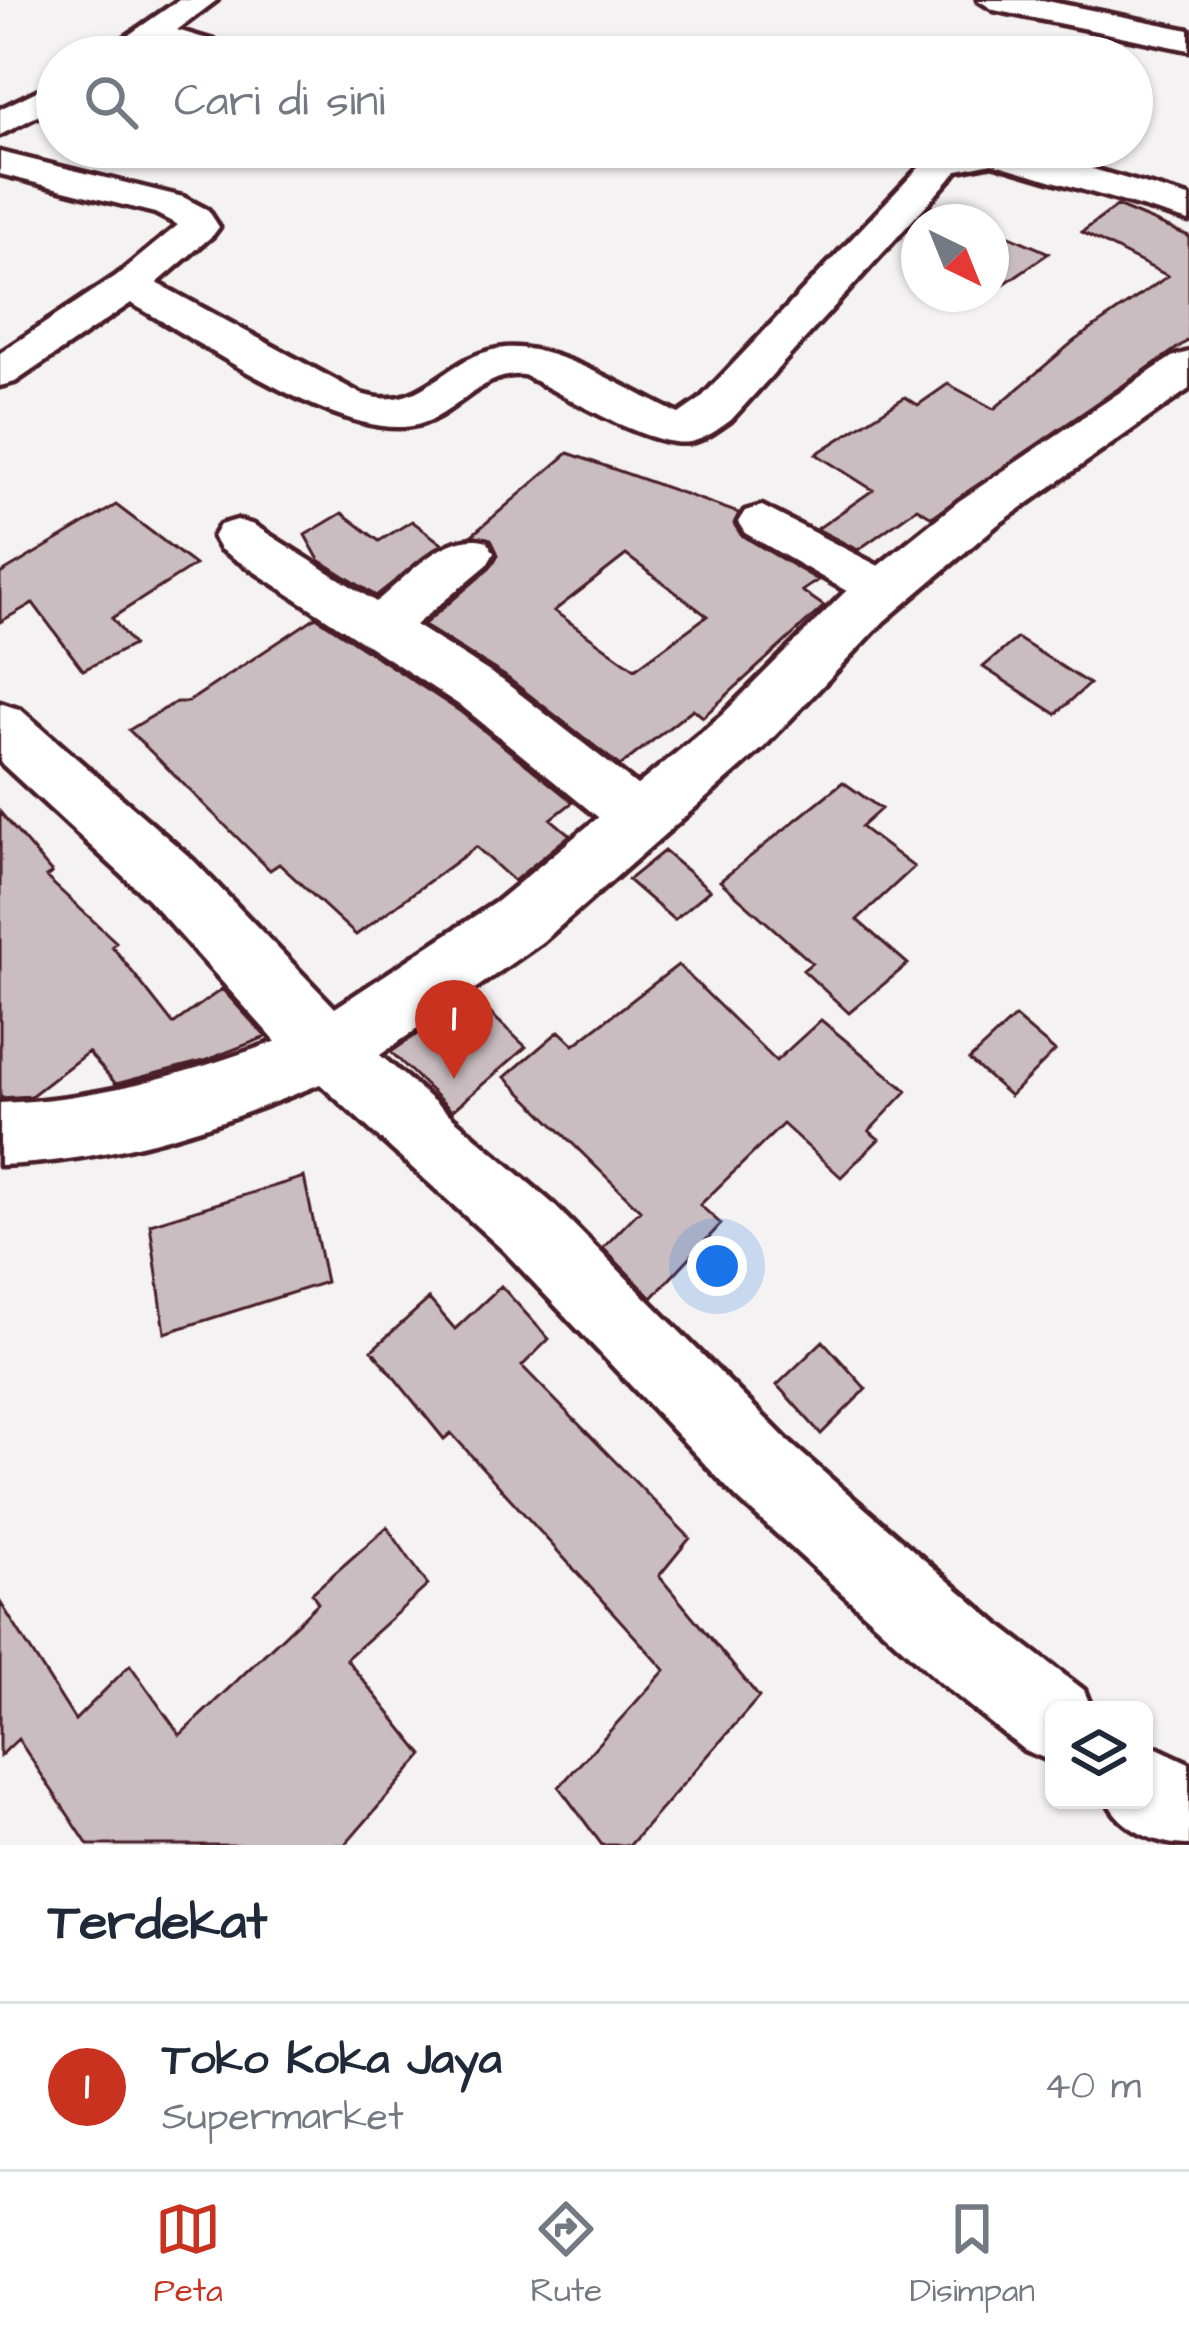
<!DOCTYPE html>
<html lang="id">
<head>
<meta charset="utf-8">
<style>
  body { margin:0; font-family:"Architects Daughter",sans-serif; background:#f6f6f7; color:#1f2937 }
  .controls { position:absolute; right:36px; bottom:36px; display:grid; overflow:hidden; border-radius:18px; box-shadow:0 3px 9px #0004 }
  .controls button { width:108px; height:108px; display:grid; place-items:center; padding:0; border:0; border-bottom:3px solid #e0e1e3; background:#fff; color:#1f2937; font:60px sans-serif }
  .compass { position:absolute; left:901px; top:204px; width:108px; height:108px; border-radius:50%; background:#fff; box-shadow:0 3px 9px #0004; rotate:137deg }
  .you { position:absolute; left:717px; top:1266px; width:42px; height:42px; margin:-30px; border:9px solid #fff; border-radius:50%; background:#1a73e8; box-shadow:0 0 0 18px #1a73e833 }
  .badge { display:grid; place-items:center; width:78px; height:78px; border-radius:50%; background:#c8321e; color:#fff; font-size:39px; font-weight:700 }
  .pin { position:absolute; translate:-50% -99px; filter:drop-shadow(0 3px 6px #0008) }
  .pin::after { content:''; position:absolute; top:63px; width:42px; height:36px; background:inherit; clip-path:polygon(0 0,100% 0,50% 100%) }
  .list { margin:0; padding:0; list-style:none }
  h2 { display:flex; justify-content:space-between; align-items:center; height:156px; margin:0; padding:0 48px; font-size:51px }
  h2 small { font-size:39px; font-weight:400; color:#747a83 }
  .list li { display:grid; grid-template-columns:78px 1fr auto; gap:36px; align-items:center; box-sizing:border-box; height:168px; padding:0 48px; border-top:3px solid #e0e1e3 }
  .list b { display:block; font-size:45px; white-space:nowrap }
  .list p { margin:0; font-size:39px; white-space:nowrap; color:#747a83 }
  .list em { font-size:39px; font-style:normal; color:#747a83 }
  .icon { flex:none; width:66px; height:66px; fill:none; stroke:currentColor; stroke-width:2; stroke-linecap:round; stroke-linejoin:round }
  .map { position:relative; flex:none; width:1189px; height:1845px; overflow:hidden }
  .search { position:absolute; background:#fff; box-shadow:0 3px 9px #0004; left:36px; right:36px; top:36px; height:132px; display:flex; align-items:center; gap:30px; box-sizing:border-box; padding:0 42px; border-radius:66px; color:#747a83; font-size:45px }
  .sheet { height:324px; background:#fff }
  nav { display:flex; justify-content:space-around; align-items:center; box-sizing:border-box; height:168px; border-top:3px solid #e0e1e3; background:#fff; font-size:33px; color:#747a83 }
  nav a { display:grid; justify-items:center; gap:6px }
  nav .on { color:#c8321e }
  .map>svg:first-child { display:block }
  .building { fill:#cabdc1; stroke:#4a1f2b; stroke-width:3; fill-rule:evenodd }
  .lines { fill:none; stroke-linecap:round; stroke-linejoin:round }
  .minor-casing { stroke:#4a1f2b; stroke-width:9 }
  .major-casing { stroke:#4a1f2b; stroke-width:9 }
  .minor { fill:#fff; fill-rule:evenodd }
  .major { fill:#fff; fill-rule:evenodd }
</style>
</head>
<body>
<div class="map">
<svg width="1189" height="1845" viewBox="0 0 1189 1845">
  <rect width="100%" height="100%" fill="#f4f2f2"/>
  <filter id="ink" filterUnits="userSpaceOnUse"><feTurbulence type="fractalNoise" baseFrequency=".00833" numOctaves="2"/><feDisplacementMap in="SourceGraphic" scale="24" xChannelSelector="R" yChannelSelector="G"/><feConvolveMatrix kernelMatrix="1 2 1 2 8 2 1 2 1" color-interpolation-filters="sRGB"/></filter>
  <g filter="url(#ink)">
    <path class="building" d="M1117,206l72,30v104l-257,177 -15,-9 -59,42 -41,-21 56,-39 -57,-36 89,-57 13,8 30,-21 46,25 80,-68 94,-65 -86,-44z
      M991,228l58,25 -58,40z
      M568,453l171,60 -5,11 7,11 77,45 -16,11 22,15 -121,111 -10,-8 -73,57 -115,-90 -82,-51 67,-57 8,-13 -7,-16 -19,-4zM626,555l81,61 -72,53 -81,-58z
      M116,505l79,60 -83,53 21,27 -50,25 -50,-67 -33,19v-48z
      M342,513l37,28 33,-20 30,23 -66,52 -57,-36 -14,-25z
      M316,617l145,95 112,90 -22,17 19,16 -56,46 -38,-34 -120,88 -77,-71 -9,6 -141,-140 47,-28h12z
      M1017,638l72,46 -33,30 -73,-47z
      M843,782l38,27 -20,18 53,40 -57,53 51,44 -59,49 -46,-43 9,-7 -92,-82z
      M0,812l52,61 -6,4 70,65 -4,4 61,78 49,-35 44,48 -59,23 -91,24 -28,-32 -57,44 -31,2z
      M664,851l46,39 -36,30 -46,-40z
      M678,965l98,96 45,-41 86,71 -38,40 10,8 -38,38 -58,-53 -83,81 21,19 -69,74 -49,-50 37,-38 -135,-133 54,-46 15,14z
      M472,996l54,51 -74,64 -61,-59z
      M1015,1017l40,34 -45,45 -41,-36z
      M304,1177l22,105 -161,51 -15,-109z
      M501,1286l48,53 -27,27 168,172 -31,38 100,121 -129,148h-28l-43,-58 106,-117 -214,-237 -7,6 -72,-89 57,-51 26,30z
      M823,1341l43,48 -45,45 -44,-49z
      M387,1527l41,58 -82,74 77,96 -78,90h-257l-70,-106 -18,17v-154l75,118 55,-55 50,70 138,-132 -6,-10z"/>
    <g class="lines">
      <defs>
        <path id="minor" d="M179,0h38l-40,30 67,20 5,7h-53l-41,-12 -18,12h-40z
          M978,0h64l147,30v20l-195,-40z
          M57,81v25l-57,29v-26z
          M950,147h67l172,50v24l-197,-58 -34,7 -227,250c-13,9 -25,19 -41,22 -39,7 -129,-49 -166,-67 -43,-4 -67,40 -107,50 -74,18 -218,-84 -286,-122l-116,79 -15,4v-33l116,-77 62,-51 -23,-12 -155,-39v-22l183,45 25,13 11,17 -6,8 -56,48 204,111c65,21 80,-39 144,-46 50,-5 129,45 174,66l20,-14 233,-246z
          M762,506l140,72 7,12 -7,12 -18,6 -18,-6 -121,-69 -7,-11 7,-11z
          M237,520l17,5 122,77c31,-25 70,-73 111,-61l7,12 -7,12 -72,60 87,55 158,123 8,16 -8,16 -20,7 -20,-7 -156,-127 -244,-159 -7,-12 7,-12z
          M329,1022l23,9 200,172 239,241 208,181 85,65 8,20h-38v52l-30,-12 -83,-67 -204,-185 -233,-247 -184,-167c-105,43 -206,77 -320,81v-62c117,-4 220,-40 329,-81z
          M1144,1742l45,21v82c-31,0 -69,-15 -82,-45h37z"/>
        <path id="major" d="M1189,352v37l-192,136 -113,96 -120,126 -222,195 -188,131 -25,10 -25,-10 -156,-174 -148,-137v-59l21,7 173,151 141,147 161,-106 226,-187 122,-122 115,-92 213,-144z"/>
      </defs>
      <use href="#minor" class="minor-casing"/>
      <use href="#major" class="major-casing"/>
      <use href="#minor" class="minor"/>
      <use href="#major" class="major"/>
    </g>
  </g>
</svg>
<div class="controls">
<button><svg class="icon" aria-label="layers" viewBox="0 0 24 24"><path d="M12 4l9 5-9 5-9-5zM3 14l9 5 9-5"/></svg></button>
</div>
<svg class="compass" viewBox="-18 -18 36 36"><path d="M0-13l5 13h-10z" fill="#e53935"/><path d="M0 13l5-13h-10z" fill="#747a83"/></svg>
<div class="you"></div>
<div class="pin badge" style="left:454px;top:1079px">1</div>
<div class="search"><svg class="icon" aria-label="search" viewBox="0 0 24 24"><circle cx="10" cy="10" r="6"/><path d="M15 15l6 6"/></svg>Cari di sini</div>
</div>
<section class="sheet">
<h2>Terdekat<small></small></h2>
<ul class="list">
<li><span class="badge">1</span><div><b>Toko Koka Jaya</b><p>Supermarket</p></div><em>40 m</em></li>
</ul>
</section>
<nav>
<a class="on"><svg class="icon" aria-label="map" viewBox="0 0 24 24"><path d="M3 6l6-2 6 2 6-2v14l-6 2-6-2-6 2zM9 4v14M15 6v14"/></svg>Peta</a>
<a><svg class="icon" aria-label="directions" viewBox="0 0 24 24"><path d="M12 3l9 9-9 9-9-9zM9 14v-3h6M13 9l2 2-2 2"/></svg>Rute</a>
<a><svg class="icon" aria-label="saved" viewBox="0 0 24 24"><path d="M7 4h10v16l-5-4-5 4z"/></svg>Disimpan</a>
</nav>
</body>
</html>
